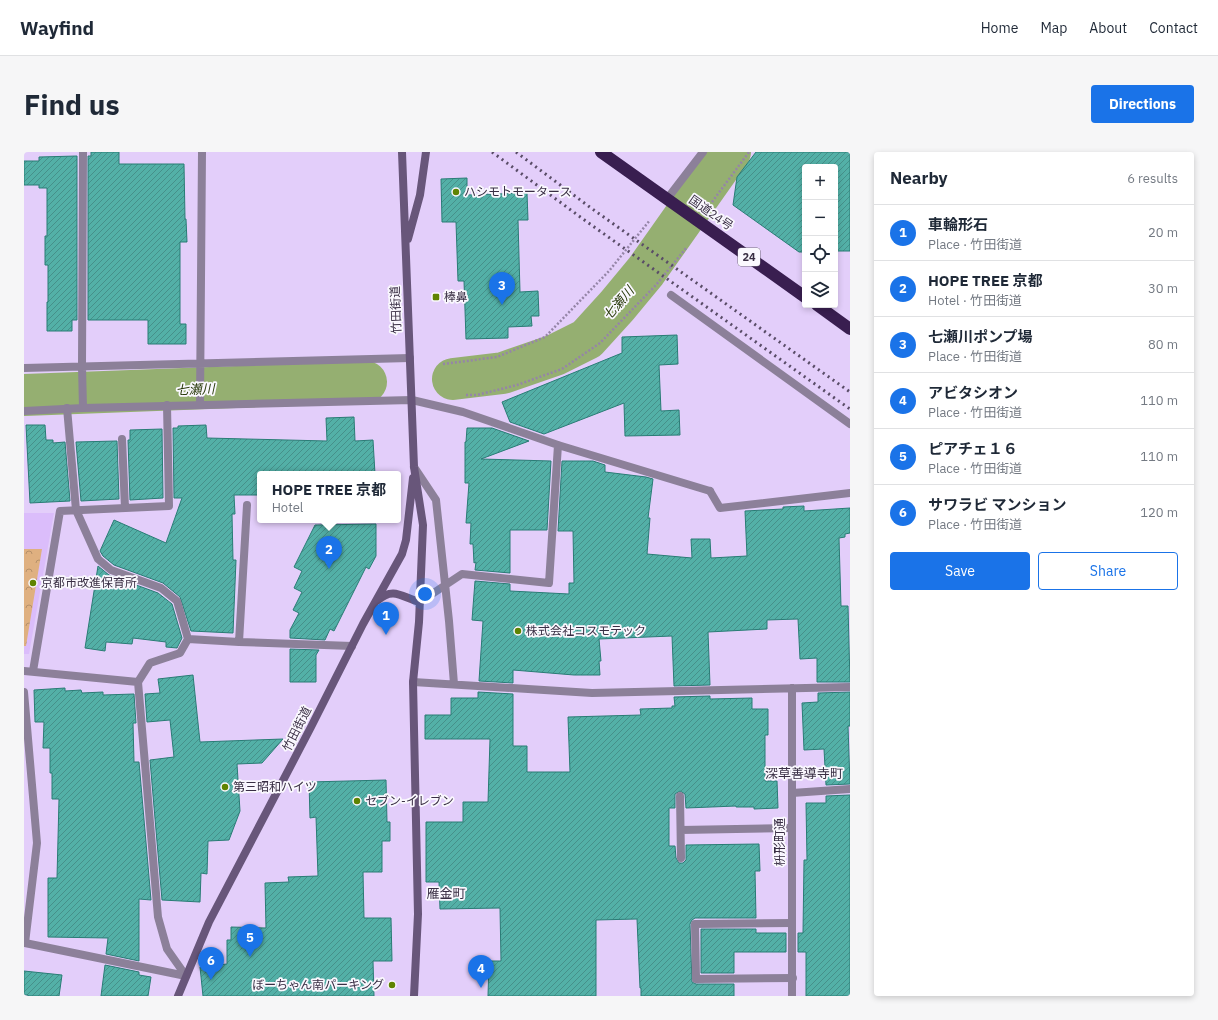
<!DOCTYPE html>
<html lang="en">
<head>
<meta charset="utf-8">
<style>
  body { margin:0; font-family:"IBM Plex Sans","Noto Sans JP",sans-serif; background:#f6f6f7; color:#1f2937 }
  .controls { position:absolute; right:12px; top:12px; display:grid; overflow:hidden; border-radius:4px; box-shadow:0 2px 6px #0003 }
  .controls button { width:36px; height:36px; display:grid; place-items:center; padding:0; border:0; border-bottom:1px solid #e0e1e3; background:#fff; color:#1f2937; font:20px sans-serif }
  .you { position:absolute; left:401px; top:442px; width:14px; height:14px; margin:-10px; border:3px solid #fff; border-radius:50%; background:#1a73e8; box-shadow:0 0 0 6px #1a73e833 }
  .badge { display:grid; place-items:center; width:26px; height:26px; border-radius:50%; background:#1a73e8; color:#fff; font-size:13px; font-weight:700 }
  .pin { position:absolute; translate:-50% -33px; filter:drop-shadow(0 1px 2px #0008) }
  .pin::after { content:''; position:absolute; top:21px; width:14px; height:12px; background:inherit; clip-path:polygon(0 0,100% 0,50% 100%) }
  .popup { position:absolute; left:233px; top:319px; width:144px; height:52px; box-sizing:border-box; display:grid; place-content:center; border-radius:4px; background:#fff; filter:drop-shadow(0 1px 3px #0005); font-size:13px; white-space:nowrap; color:#747a83 }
  .popup b { font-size:15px; color:#1f2937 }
  .popup::after { content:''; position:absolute; left:50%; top:100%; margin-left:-8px; border:8px solid transparent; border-top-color:#fff }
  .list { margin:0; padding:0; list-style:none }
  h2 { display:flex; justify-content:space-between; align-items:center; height:52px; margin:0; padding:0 16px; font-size:17px }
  h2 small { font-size:13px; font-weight:400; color:#747a83 }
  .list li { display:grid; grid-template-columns:26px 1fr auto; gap:12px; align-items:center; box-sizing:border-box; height:56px; padding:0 16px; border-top:1px solid #e0e1e3 }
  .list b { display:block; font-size:15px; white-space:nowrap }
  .list p { margin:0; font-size:13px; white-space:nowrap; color:#747a83 }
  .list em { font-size:13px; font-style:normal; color:#747a83 }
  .actions { display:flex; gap:8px; padding:12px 16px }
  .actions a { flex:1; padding:9px 0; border:1px solid #1a73e8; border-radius:4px; text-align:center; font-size:14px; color:#1a73e8 }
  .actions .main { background:#1a73e8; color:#fff }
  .icon { flex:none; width:22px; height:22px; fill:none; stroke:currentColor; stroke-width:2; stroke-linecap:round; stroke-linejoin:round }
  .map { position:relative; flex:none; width:826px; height:844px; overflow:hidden; border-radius:4px }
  header { display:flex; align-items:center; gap:24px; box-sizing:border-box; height:56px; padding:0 20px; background:#fff; border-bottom:1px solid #e0e1e3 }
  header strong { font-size:19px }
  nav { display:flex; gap:22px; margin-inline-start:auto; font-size:14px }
  .intro { display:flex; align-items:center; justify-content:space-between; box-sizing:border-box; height:96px; padding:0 24px }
  h1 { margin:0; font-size:28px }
  .button { padding:10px 18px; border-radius:4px; background:#1a73e8; color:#fff; font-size:14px; font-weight:700 }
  main { display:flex; gap:24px; padding:0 24px }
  aside { flex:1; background:#fff; border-radius:4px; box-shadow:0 2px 6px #0003 }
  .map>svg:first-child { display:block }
  .built { fill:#dbbdfb }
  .forest { fill:url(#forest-crowns) }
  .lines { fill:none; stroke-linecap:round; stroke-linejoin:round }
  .river { stroke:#95af71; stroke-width:42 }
  .building { fill:url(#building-hatch); stroke:#297c75 }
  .path { stroke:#9585a7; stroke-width:2.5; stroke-dasharray:2 2; stroke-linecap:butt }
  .lane { stroke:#8c8099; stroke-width:8 }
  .street { stroke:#8c8099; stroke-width:8 }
  .secondary { stroke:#68567a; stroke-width:8 }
  .highway { stroke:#391e50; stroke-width:12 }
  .rail { stroke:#594c67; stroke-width:3; stroke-dasharray:2 4; stroke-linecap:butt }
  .poi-dot { fill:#5f8301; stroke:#faf8fe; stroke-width:1.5 }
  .labels { text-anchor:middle; stroke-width:3.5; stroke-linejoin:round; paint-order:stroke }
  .shield { fill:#faf8fe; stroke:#736b7c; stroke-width:1 }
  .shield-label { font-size:11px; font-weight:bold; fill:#392e44 }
  .poi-label { font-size:12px; fill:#392e44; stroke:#faf8fe; text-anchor:start }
  .street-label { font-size:12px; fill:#392e44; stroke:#faf8fe }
  .water-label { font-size:13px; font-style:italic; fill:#2b3c0d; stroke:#faf8fe }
  .neighbourhood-label { font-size:13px; fill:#392e44; stroke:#faf8fe }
</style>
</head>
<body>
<header>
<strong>Wayfind</strong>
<nav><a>Home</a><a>Map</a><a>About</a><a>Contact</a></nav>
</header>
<div class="intro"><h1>Find us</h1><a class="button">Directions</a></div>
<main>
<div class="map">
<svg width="826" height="844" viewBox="0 0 826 844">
  <defs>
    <pattern id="forest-crowns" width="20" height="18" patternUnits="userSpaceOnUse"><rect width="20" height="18" fill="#dfb080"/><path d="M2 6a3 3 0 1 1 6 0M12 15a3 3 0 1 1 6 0" fill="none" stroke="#b6906a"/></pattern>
    <pattern id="building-hatch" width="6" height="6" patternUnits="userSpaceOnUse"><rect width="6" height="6" fill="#53b0a7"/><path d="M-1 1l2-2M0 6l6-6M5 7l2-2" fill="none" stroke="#46908a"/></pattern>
  </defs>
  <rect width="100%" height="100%" fill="#e3cefa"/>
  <path class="built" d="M0,361h30l-25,141h-5z"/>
  <path class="forest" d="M0,397h18l-16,97h-2z"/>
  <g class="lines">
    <path class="river" d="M429,227l50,-6 52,-18 32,-16 30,-33 29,-35 84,-119
      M0,243l342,-13"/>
  </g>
  <path class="building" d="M67,0h28v12h65l1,55h1l1,23h-7v82h6v20h-38v-24h-60v-164h3z
    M732,0h94v99h-15v-84h-30v85h-6l-66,-47 4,-28z
    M53,4v164h-5v11h-25v-29h1v-37h-3v-29h2v-48h-8v-3h-15v-24h15v-4z
    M443,26v17l60,-2 1,27h-10l2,72 18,-1 1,25h-8l1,10 -24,1v11l-42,1 -2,-58h-6l-2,-59h-14l-1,-43z
    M653,183l1,29 -19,1 2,46 18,-1 1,25 -55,1 -1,-33 -80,31 -34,-12 -8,-20 120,-49v-16z
    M330,265l1,24 18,-1 2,34h-115v21h-26l1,19h-3l1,46h3l-3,73 -42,-2 -11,-34 -17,-14 -49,-18 -11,-9 -3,-5 14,-31 52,23 16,-45h-8l-1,-70h5v-2l28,-1 1,13 120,3 -1,-23z
    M2,273h19l1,15h7v3l12,-1 5,59 -40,2z
    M443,276h25l37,13 -48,18 70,2 -4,69h-37v43l-35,-3 1,-8 -2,1 -1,-19h-3l1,-21h-5l3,-40h-4v-41h1z
    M138,277l1,69 -33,2 -2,-60h2v-10z
    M93,289l2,58 -38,2 -5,-59z
    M538,309h31l12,4v7l41,5 7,2 -5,39h2l-3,36 45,4 -1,-19h19l1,19 36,-2 -2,-45 38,-2v-2l21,-1v5l46,-3v25l-5,1v3l-6,1 2,68h7l2,76h-33v-24l-17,1 -2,-40 -31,1v9l-59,3 2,53 -36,1 -2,-50 -73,3 2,22h-2l1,14h-26l-61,-5v13l-34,-2 4,-60 -11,-1 3,-39 35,3v7l59,3v-11h5l-1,-52h-15z
    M352,372v32l-7,13 -3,-2 -32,64 -4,-2 -5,11 -35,-2v-8l9,-17 -6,-3 9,-18 -8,-4 8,-17 -8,-4 21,-42z
    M74,414l11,9 49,18 14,11 10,34 -5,10 -11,-1v-5l-33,-4 -1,6 -26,-2 -1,9 -20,-3z
    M266,497l29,1 -3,5v27h-26z
    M169,523l7,67 83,-3 -21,24 -25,1 3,47 -11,29 -21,1 -1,33 -6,-1 -1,29 -38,-2 -12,-140 24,-3 -4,-37 -23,2 -2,-28 15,-1 -2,-14z
    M41,536v3l16,-1 1,3 21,-1v3l31,-1 2,29h-3l1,39h5l12,138 -12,-1v62l-33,-7 2,-16 -60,-1v-59h9l2,-79h-7v-26h-2v-25h-7l1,-26h-9l-1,-32z
    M454,540l35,2v52h14v26h43l-2,-55 73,-2 -1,-6 32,-1v-2h3l-1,-9 36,-1v3l42,-1v11h16v26h-3v46h12l1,27 -24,1v-2h-18v-1l-50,2 -1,-14 -5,-3 -5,3v14h-6v38h6l1,12 3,5h4l3,-3v-15l73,-1 1,27h-5l1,47h-61l-3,2 -2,4 2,58 4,2h38v12h-93v-8h-1l-3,-69 -41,1v76h-108l1,-35h12l-1,-53 -60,1 -1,-27h-13v-60h37v-20h25l2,-63h-65v-24h26v-17h27z
    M826,540v34h-2l2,58 -24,1 -2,-36 -20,1 -2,-47 16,-1v-9z
    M362,628l1,42h3v19h-8v31h-19l1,46h27l1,43h-19l1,35h-171l-3,-29 27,-3v-24h4v-13l35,1 -1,-45 24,-1 -1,-5 30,-1 -2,-59 -6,1 -1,-36z
    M826,643v201h-44v-44h-8v-19h5l1,-73h3l-1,-57h20v-7z
    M677,777h55v4h30v19h-52v21h-33z
    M81,813l34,7v3l12,2 -3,19h-47z
    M0,819l38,4 -3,21h-31v-1h-4z"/>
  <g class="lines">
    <path class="path" d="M688,50l37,-50
      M419,212l54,-7 48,-20 64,-66 41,-51
      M442,243h11l40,-10 45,-16 38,-26 56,-58 31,-38"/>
    <path class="lane" d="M647,143l179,129
      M58,214l1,-214
      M43,256l9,102 22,49 13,11 50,18 16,13 11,38
      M98,287l3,69
      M686,339l10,17 130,-15
      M215,490l8,-137
      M9,519l27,-160 109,-5 -2,-101
      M114,530l12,-19 30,-10 8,-14 51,3 113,4
      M656,644l1,62
      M657,678l111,-2
      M768,771l-97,1 1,55 97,-1"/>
    <path class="street" d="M643,47l36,-47
      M58,214l1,42
      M0,216l386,-10
      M176,253l2,-253
      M0,259l59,-3 329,-8 51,12 95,33 152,46
      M390,315l22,33 13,121 5,63
      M396,450l42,-28 87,9 9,-138
      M0,519l114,11 20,235 9,32 19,27 -161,-33 12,-100 -13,-151
      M389,530l179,11 258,-6
      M768,536v308
      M768,641l58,-4"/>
    <path class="secondary" d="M378,0l12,315 9,58 -4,97 -6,60 5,232 -4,82
      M384,87l12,-44 6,-43
      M354,448c16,-14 25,-2 42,2
      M154,844l31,-74 102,-195 52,-103 39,-70 4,-14 7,-62"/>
    <path class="highway" d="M577,0l204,145
      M793,153l33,24"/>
    <path class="rail" d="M468,0l91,67 267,190
      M492,0l75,56 259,184"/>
  </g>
  <g class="poi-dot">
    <circle cx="432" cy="40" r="4"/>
    <rect x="408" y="141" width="8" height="8" rx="2"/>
    <circle cx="9" cy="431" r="4"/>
    <circle cx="494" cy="479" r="4"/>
    <circle cx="201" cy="635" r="4"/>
    <circle cx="333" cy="649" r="4"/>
    <circle cx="368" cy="833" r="4"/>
  </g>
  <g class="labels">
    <rect class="shield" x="714" y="96" width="22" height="18" rx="3"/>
    <g class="shield-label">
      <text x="725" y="109">24</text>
    </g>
    <g class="poi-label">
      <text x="440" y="44">ハシモトモータース</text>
      <text x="420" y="149">棒鼻</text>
      <text x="17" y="435">京都市改進保育所</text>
      <text x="502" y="483">株式会社コスモテック</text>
      <text x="209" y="639">第三昭和ハイツ</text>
      <text x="341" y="653">セブン-イレブン</text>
      <text x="360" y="837" text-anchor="end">ぼーちゃん南パーキング</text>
    </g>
    <g class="street-label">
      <text transform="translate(687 61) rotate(35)" y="4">国道24号</text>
      <text transform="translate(372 158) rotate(-92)" y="4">竹田街道</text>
      <text transform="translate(273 577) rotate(-63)" y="4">竹田街道</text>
      <text transform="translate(756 690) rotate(-90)" y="4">枡形町通</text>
    </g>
    <g class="water-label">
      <text transform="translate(594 151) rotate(-49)" y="5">七瀬川</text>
      <text transform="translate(171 237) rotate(-2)" y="5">七瀬川</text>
    </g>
    <g class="neighbourhood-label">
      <text x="780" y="626">深草善導寺町</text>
      <text x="422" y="746">雁金町</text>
    </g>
  </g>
</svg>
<div class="controls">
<button>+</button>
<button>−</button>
<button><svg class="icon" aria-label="locate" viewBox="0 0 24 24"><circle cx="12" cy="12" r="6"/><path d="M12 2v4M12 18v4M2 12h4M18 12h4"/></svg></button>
<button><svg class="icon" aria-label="layers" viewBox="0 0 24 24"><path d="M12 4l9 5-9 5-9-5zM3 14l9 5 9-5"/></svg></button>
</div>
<div class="you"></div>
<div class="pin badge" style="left:362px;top:483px">1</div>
<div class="pin badge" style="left:305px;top:417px">2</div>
<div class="popup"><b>HOPE TREE 京都</b>Hotel</div>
<div class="pin badge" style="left:478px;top:153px">3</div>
<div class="pin badge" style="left:457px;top:836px">4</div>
<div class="pin badge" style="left:226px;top:805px">5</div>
<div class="pin badge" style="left:187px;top:828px">6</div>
</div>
<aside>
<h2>Nearby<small>6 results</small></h2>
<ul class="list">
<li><span class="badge">1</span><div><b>車輪形石</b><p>Place · 竹田街道</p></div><em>20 m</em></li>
<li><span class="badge">2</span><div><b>HOPE TREE 京都</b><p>Hotel · 竹田街道</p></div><em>30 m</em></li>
<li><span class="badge">3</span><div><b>七瀬川ポンプ場</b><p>Place · 竹田街道</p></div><em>80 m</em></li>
<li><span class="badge">4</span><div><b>アビタシオン</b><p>Place · 竹田街道</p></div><em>110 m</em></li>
<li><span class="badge">5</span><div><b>ピアチェ１６</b><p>Place · 竹田街道</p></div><em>110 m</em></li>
<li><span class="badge">6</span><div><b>サワラビ マンション</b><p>Place · 竹田街道</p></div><em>120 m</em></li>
</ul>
<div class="actions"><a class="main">Save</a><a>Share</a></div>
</aside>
</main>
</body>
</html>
